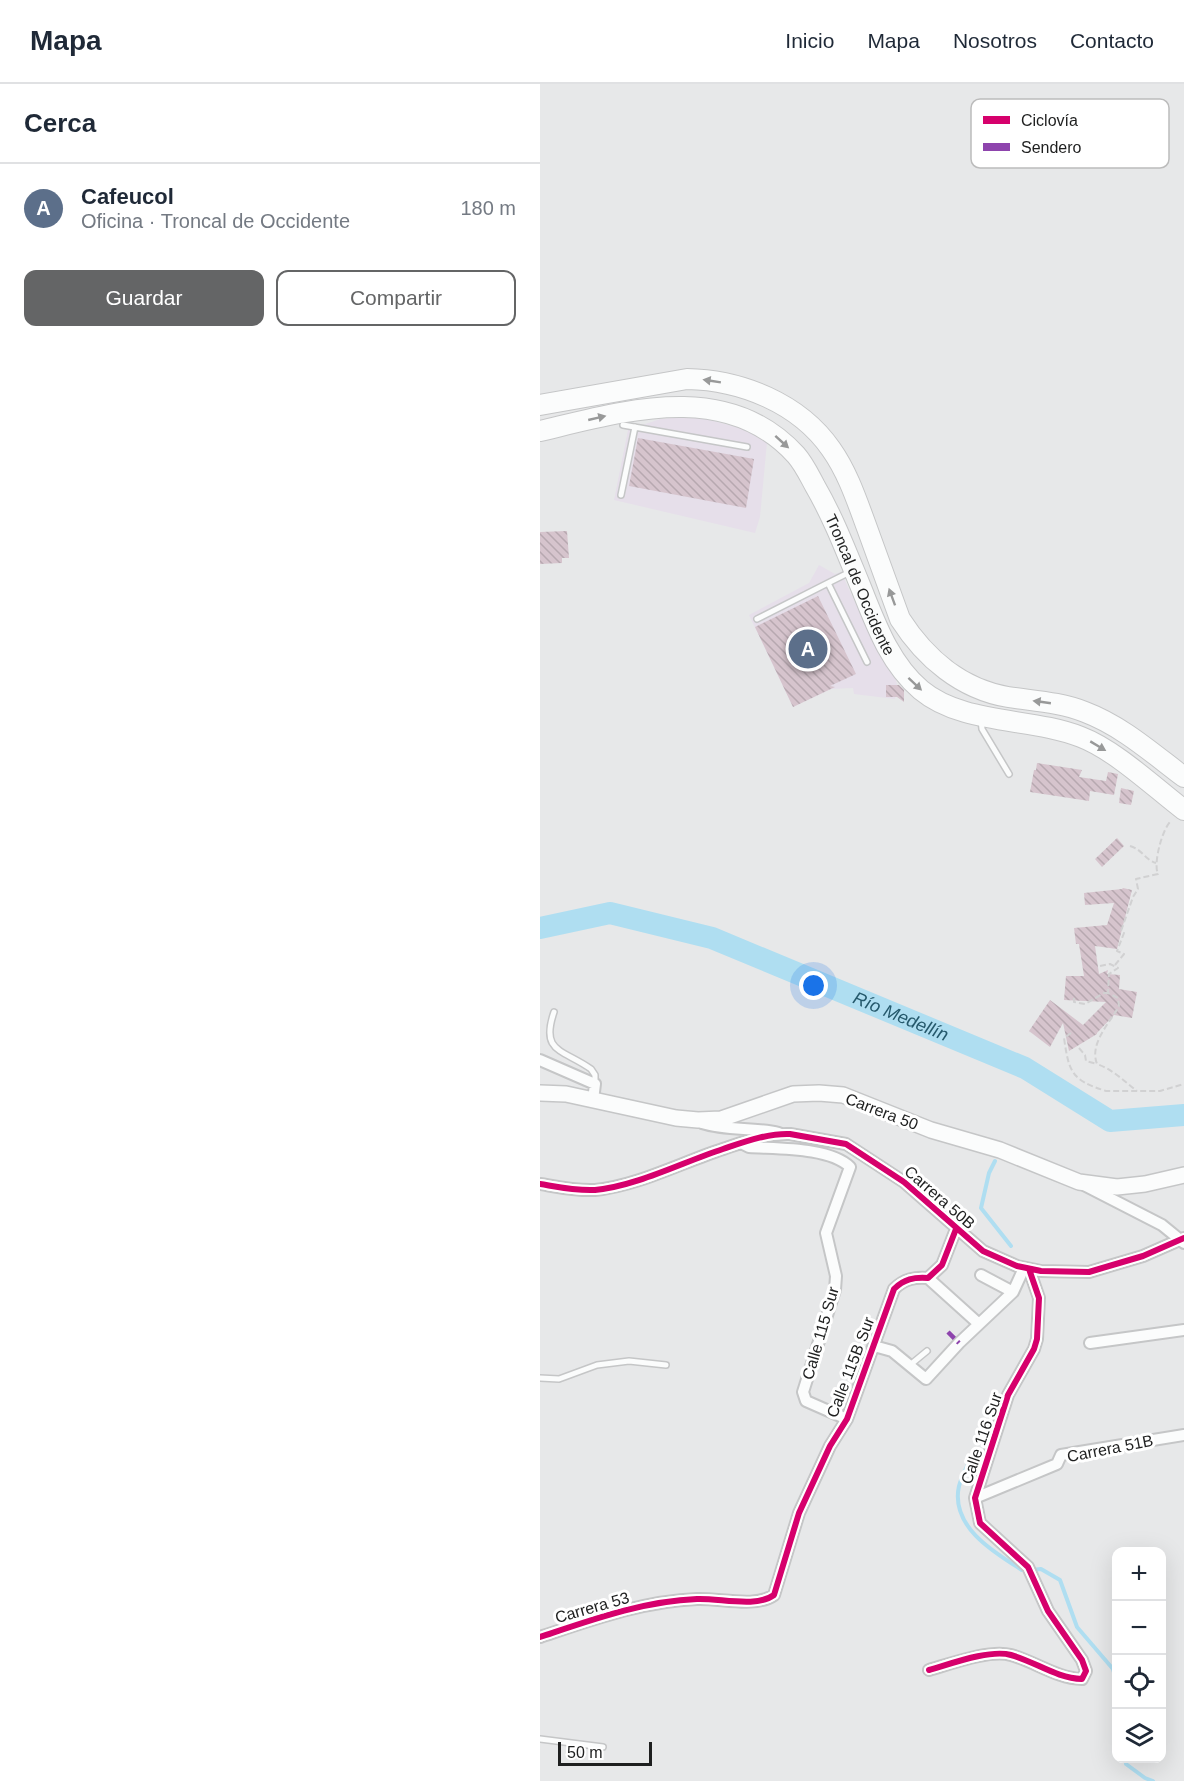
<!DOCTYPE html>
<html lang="es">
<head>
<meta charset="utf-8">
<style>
  body { margin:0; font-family:Arial,sans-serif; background:#f6f6f7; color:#1f2937 }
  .controls { position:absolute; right:18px; bottom:18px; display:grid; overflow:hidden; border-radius:12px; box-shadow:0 6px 24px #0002 }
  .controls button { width:54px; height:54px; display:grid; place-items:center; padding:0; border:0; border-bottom:2px solid #e0e1e3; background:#fff; color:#1f2937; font:30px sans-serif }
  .scale { position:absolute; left:18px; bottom:15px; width:94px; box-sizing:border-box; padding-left:6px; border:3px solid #1e1f1f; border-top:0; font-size:16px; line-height:21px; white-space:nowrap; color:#1e1f1f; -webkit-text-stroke:4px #fff; paint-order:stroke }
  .you { position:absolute; left:274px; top:902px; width:21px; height:21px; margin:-15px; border:4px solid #fff; border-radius:50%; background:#1a73e8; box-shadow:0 0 0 9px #1a73e833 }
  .badge { display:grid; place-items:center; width:39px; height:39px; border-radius:50%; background:#646566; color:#fff; font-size:20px; font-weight:700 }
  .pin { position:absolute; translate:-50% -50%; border:3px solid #fff; box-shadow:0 2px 6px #0006 }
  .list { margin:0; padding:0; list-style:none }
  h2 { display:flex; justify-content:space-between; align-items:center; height:78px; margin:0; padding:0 24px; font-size:26px }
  h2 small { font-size:20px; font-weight:400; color:#747a83 }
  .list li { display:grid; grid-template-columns:39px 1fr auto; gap:18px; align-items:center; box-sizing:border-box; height:90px; padding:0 24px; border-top:2px solid #e0e1e3 }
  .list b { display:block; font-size:22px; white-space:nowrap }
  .list p { margin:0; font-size:20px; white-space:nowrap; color:#747a83 }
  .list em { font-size:20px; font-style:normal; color:#747a83 }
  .actions { display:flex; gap:12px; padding:18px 24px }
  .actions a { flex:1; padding:14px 0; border:2px solid #646566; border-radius:12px; text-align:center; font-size:21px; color:#646566 }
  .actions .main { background:#646566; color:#fff }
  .icon { flex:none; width:33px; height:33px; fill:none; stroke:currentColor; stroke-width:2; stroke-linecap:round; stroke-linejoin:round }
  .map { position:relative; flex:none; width:644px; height:1697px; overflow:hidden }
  header { display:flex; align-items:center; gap:36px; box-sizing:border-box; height:84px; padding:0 30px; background:#fff; border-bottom:2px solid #e0e1e3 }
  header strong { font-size:28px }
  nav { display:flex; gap:33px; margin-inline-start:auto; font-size:21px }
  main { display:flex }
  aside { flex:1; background:#fff }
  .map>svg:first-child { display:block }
  .industrial { fill:#e6dfea }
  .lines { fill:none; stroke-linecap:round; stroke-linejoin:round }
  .stream { stroke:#afdef1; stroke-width:4 }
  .river { stroke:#afdef1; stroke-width:22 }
  .building { fill:url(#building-back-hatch) }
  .lane-casing { stroke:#c5c6c7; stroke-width:8 }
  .street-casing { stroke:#c5c6c7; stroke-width:14 }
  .secondary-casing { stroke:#c5c6c7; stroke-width:18 }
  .highway-casing { stroke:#c5c6c7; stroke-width:22 }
  .path { stroke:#d1d1d2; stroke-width:2; stroke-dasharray:6 3; stroke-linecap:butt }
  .lane { stroke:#fbfcfc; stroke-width:5 }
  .street { stroke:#fbfcfc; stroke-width:10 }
  .secondary { stroke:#fbfcfc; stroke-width:15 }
  .highway { stroke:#fbfcfc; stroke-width:20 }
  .quiet { stroke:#8e44ad; stroke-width:4.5; stroke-dasharray:9 4.5; stroke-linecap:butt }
  .cycleway-casing { stroke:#fff; stroke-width:10 }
  .cycleway { stroke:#d6006c; stroke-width:6 }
  .oneway { fill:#989999 }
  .labels { text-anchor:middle; stroke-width:6; stroke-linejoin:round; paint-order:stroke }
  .street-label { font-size:16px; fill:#1e1f1f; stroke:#fff }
  .water-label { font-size:18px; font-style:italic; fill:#25596c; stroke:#fff }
  .key { fill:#fff; stroke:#bcbcbc; stroke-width:1.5 }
  .key-label { font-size:16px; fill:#1e1f1f }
</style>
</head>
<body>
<header>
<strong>Mapa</strong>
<nav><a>Inicio</a><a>Mapa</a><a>Nosotros</a><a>Contacto</a></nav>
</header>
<main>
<aside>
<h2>Cerca<small></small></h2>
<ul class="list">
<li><span class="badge" style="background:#5c6f8a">A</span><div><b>Cafeucol</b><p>Oficina · Troncal de Occidente</p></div><em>180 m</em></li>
</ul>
<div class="actions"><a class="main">Guardar</a><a>Compartir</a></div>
</aside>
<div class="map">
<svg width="644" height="1697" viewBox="0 0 644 1697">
  <defs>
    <pattern id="building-back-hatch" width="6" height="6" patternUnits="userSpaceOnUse" patternTransform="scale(1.5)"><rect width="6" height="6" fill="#d6c4cd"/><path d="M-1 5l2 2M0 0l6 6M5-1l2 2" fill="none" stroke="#b7a8b0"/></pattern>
  </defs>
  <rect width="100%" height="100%" fill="#e7e8e9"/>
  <path class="industrial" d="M153,332l48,12 26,14 -7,75 -5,16 -141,-33 14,-70 32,-11z
    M279,481l16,9 6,-2 38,82 9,6 7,15 2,10 -2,14 -41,-5 -1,-6 -22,1 -38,18 -44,-92 60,-32z"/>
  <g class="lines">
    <path class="stream" d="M455,1077l-6,12 -8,35 30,38
      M434,1368c-5,11 -12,23 -15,34 -9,40 34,66 63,84
      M492,1486l9,-1 19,11 17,47 36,42 3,11
      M576,1614l-2,6 2,1
      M586,1674v6l19,14 8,3"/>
    <path class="river" id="s1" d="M0,844l70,-15 102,25 313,130 85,53 74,-6"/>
  </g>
  <path class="building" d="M98,354l116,21 -8,49 -117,-22z
    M27,447l2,27h-7v5l-22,1v-32z
    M278,512l38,78 -26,12 5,1 -42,20 -38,-80z
    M346,601h13l5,5v12l-7,-5h-11z
    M497,679l45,7 -3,7 27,4 2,-9 10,2 -4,21 -24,-4 -1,10 -59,-9 4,-22h2z
    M581,704l13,3 -3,14 -12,-2z
    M577,754l7,8 -22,21 -7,-8z
    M583,804l9,2 -15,59 -22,-3 4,28 9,-4 -1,4 13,1 -1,14 18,3 -5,26 -18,-3 -17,18v1l-28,17 -6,-28 -13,24 -21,-16 21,-31 33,25 23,-23 -42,-2 2,-24h18l-5,-32h-3l-2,-16 33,-3 7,-22 -29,2 -1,-12 38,-4z"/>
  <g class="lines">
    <defs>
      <path id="lane" d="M83,341l124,22
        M81,411l14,-68
        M312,487l-24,12 39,79
        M217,535l71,-36
        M441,636l1,9 27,45
        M14,928c-14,41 9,37 37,57l4,6v9
        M370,1281l17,-14
        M0,1294l19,1 38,-14 32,-4 37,4
        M0,1655l63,8"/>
      <path id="street" d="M0,976l55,24 -2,16
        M162,1039c25,8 51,4 77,10
        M201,1059l8,4c28,2 80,0 101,20l-24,66 10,43 -1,14 -32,102 3,9 41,18
        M0,1100c18,3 36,7 55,6 42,-4 88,-28 128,-41 21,-7 45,-16 67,-15l56,10 58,38 79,69 34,15 24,5 48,1 54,-16 41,-18
        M546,1102l76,39 22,18
        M441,1191l32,17
        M388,1194l51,46
        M550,1259l94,-13
        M334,1262l18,5 34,28 33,-36 54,-51 11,-24
        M435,1414l82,-34 4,-9 123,-20
        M0,1553c51,-17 103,-36 157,-38 23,-1 59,9 77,-4l25,-82 31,-67 17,-27 47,-130c10,-10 20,-12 34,-11l14,-13 14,-36
        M389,1586c21,-6 61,-21 82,-15 25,7 45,23 71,24l4,-8 -4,-11 -34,-49 -20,-44 -48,-44 -5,-25 33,-103 26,-46 3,-10 2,-41 -10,-29"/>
      <path id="secondary" d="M0,1009l26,1 110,24 22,2 23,-1 72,-25 26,-1 24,2 88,35 69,20 79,32 38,5 28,-3 39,-9"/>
      <g id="highway">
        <path d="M0,321l147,-26c54,1 112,24 144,70 17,24 26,52 36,79 11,30 22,60 33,91 25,39 61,70 108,78 26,4 52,5 77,15 37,14 67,41 99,65"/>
        <path id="s2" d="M0,347c85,-20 187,-52 256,24 8,9 13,20 19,31 18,31 31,65 45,99 15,37 29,78 61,105 42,35 110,27 160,47 34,13 73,50 103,73"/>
      </g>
    </defs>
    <use href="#lane" class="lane-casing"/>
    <use href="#street" class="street-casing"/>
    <use href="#secondary" class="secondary-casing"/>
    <use href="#highway" class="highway-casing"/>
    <path class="path" d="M590,762c13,4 14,13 26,17
      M575,881l9,-11 -7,-3 7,-18 -3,-2 12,-34 5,-8 -2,-10 22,-5c-5,-10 4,-45 13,-53
      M560,882l10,-2 8,4 -9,6 -1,19 10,5 1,8c-9,17 -30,37 -22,58 15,5 27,17 40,27
      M534,914v4l11,2 19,-11h4
      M531,949l-7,5c5,34 7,42 42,53h54l24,-7
      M539,964l6,7 1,6 11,3"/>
    <use href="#lane" class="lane"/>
    <use href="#street" class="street"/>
    <use href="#secondary" class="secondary"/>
    <use href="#highway" class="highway"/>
    <path class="quiet" d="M408,1248l11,11"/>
    <defs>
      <path id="cycleway" d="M0,1100c18,3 36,7 55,6 42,-4 88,-28 128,-41 21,-7 45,-16 67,-15l56,10 58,38 79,69 34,15 24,5 48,1 54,-16 41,-18
        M0,1553c51,-17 103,-36 157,-38 23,-1 59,9 77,-4l25,-82 31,-67 17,-27 47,-130c10,-10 20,-12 34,-11l14,-13 14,-36
        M389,1586c21,-6 61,-21 82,-15 25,7 45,23 71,24l4,-8 -4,-11 -34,-49 -20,-44 -48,-44 -5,-25 33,-103 26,-46 3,-10 2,-41 -10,-29"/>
    </defs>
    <use href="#cycleway" class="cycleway-casing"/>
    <use href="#cycleway" class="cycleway"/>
  </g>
  <defs><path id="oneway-solid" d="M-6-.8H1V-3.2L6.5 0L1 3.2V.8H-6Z" transform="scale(1.5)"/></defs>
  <g class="oneway">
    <use href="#oneway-solid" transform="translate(172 297) rotate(-171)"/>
    <use href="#oneway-solid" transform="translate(57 334) rotate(-13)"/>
    <use href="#oneway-solid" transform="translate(242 358) rotate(42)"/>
    <use href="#oneway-solid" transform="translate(352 513) rotate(-110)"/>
    <use href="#oneway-solid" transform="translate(375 600) rotate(43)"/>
    <use href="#oneway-solid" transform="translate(502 618) rotate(-172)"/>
    <use href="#oneway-solid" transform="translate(558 662) rotate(31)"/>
  </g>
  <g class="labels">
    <g class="street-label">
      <text dy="6" stroke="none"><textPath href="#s2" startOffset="417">Troncal de Occidente</textPath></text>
      <text transform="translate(342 1027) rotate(21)" y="6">Carrera 50</text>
      <text transform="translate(400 1113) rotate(41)" y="6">Carrera 50B</text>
      <text transform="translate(280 1249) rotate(-74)" y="6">Calle 115 Sur</text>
      <text transform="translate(310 1283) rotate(-69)" y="6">Calle 115B Sur</text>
      <text transform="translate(441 1354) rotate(-71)" y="6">Calle 116 Sur</text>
      <text transform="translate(570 1364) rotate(-11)" y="6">Carrera 51B</text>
      <text transform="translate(52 1523) rotate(-16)" y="6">Carrera 53</text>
    </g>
    <g class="water-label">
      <text dy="6" stroke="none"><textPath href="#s1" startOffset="381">Río Medellín</textPath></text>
    </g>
  </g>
  <rect x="431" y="15" width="198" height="69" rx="9" class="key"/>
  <rect x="443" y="32" width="27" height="8" fill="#d6006c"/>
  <rect x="443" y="59" width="27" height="8" fill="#8e44ad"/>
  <g class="key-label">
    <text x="481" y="42">Ciclovía</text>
    <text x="481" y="69">Sendero</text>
  </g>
</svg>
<div class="controls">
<button>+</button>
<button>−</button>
<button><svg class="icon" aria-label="locate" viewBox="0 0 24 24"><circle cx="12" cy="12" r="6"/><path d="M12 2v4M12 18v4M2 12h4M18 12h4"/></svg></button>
<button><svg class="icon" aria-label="layers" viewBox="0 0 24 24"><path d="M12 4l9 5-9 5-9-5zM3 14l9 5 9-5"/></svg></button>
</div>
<div class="scale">50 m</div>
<div class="you"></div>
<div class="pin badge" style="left:268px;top:565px;background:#5c6f8a">A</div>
</div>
</main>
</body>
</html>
